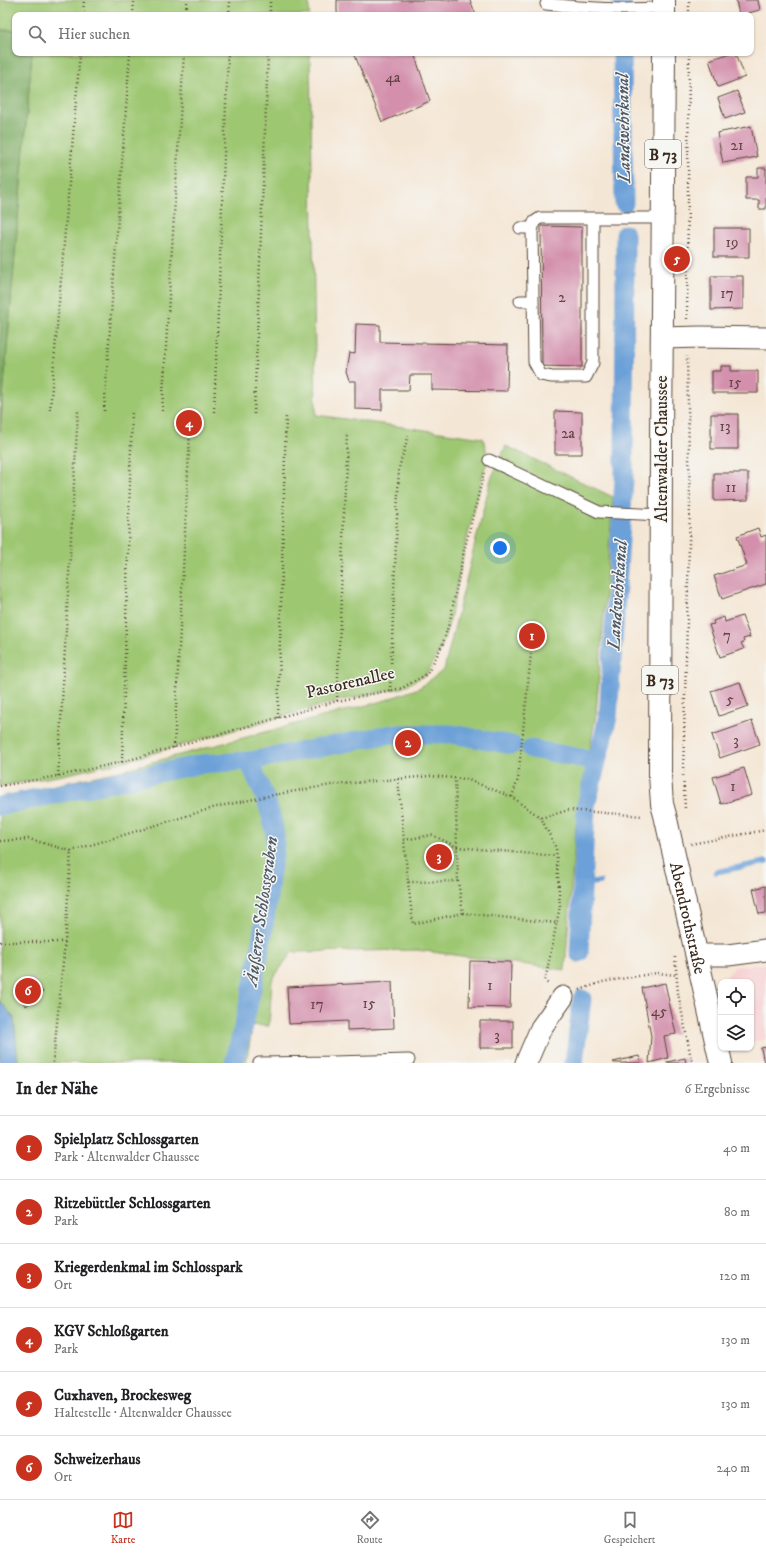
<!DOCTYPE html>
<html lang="de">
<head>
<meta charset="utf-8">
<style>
  body { margin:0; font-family:"IM FELL DW Pica",serif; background:#f6f6f6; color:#202124 }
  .controls { position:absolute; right:12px; bottom:12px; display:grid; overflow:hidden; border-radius:8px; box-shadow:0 1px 3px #0004 }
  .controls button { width:36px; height:36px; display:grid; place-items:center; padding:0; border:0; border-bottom:1px solid #e0e0e0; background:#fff; color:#202124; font:20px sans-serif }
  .you { position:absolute; left:500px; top:548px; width:14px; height:14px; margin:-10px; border:3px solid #fff; border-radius:50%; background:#1a73e8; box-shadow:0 0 0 6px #1a73e833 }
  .badge { display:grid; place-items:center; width:26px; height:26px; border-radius:50%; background:#c8321e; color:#fff; font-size:13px; font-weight:700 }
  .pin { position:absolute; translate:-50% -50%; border:2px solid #fff; box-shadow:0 1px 4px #0006 }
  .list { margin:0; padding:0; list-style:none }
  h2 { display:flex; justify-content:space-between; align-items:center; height:52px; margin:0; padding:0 16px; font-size:17px }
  h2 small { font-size:13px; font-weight:400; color:#757577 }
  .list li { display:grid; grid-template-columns:26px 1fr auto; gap:12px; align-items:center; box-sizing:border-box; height:64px; padding:0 16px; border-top:1px solid #e0e0e0 }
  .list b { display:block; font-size:15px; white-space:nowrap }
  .list p { margin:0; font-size:13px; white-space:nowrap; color:#757577 }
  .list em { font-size:13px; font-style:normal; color:#757577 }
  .icon { flex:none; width:22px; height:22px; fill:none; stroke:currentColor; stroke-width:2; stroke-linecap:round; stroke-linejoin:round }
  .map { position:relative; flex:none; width:766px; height:1063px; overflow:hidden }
  .search { position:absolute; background:#fff; box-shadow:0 1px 3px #0004; left:12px; right:12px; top:12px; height:44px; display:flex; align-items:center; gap:10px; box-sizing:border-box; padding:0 14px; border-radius:8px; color:#757577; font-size:15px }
  .sheet { height:436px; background:#fff }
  nav { display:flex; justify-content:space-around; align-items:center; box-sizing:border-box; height:56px; border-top:1px solid #e0e0e0; background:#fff; font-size:11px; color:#757577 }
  nav a { display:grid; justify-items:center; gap:2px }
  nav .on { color:#c8321e }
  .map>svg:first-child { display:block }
  .built { fill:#f7cfd2 }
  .green { fill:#9ec772; stroke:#6c7848 }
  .forest { fill:#7eac64; stroke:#5c6b41 }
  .water { fill:#6ca0d8; stroke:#54657b }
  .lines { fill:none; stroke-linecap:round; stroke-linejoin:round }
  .stream { stroke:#6ca0d8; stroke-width:5.5 }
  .canal { stroke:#6ca0d8; stroke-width:19 }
  .building { fill:#d38fac }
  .service-casing { stroke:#574639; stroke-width:13 }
  .minor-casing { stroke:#574639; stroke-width:23 }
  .primary-casing { stroke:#574639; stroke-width:24 }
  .path { stroke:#574639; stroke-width:2.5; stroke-dasharray:1 3; stroke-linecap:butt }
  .service { stroke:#fff; stroke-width:11 }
  .minor { stroke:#fff; stroke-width:21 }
  .primary { stroke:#fff; stroke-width:22 }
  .labels { text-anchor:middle; stroke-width:3; stroke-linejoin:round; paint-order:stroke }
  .number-label { font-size:15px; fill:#614342 }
  .shield { fill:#f6f6f2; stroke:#73675e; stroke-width:1 }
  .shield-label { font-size:16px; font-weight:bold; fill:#3b2a1e }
  .street-label { font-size:17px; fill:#3b2a1e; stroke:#f6f6f2 }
  .water-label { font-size:18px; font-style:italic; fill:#4f5968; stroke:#f6f6f2 }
</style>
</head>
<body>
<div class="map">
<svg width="766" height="1063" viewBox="0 0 766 1063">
  <rect width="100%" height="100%" fill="#f6f6f2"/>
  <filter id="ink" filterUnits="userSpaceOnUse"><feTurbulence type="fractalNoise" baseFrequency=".025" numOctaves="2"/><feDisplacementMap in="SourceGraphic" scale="8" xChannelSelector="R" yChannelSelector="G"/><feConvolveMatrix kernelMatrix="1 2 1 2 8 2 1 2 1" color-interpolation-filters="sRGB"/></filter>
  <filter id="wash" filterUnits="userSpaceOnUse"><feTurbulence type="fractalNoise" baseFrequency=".012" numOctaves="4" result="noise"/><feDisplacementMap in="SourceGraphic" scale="16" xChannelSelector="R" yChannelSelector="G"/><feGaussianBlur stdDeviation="0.9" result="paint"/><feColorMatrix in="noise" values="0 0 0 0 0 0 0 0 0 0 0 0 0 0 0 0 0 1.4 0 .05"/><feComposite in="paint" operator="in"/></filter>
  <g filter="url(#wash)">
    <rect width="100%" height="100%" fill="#f4e6d4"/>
    <path class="built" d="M766,964v75l-15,3v-60h-26v-4l10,-11z"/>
    <path class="green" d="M0,0h309v15h-294v15h-15z
      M32,53h278l6,362 167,23 6,22 -4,7 -21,84 -14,69 -8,26 -15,28 -25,14 -65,13 -215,61 -64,14 -58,10v-355z
      M506,446l107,51 -17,217 -20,112 -11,144 -148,-20 -125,2 -20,28 -3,46 -16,-1 -7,38h-246v-266l119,-26 267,-71 33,-12 25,-18 47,-191z"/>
    <path class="forest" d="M0,30h15v23h17l-32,378z"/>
    <path class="water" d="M0,1001l14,17 4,45h-18z"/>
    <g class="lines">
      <path class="stream" d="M716,872l50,-10
        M583,884l17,-2"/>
      <path class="canal" d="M622,0v15
        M622,53l2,150
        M531,749l66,12
        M0,806l201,-42 48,-3
        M579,953l7,-147 22,-89 16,-237 1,-246
        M234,1063c16,-60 30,-123 36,-185 2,-13 6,-30 5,-43 -3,-26 -16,-51 -26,-74l143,-27h60l60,11
        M574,1063l8,-64"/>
    </g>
    <g id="blocks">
      <path class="building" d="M337,0h133l6,15h-138l-1,-3z
        M736,0h22l2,10 -21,5z
        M354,53h60l16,48 -48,21z
        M730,53h6l9,24 -27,10 -9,-27z
        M737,91l8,21 -20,7 -7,-21z
        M751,126l6,31 -34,6 -6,-30z
        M758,168h8v41h-7v-9h-13v-23h12z
        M541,226l41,1v140l-40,-1z
        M714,228h35v29h-35z
        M711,276h32v33l-32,1z
        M356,324l24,1v17l128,3 -1,46 -75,-1v-15h-22l-1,15h-27v20l-27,-1v-28h-6l-3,-9 3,-19 6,1z
        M721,366h10v5h27v22h-46v-22h9z
        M555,411l27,1v42h-27z
        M711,414h27v35h-27z
        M714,473h34v27l-34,1z
        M758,528l3,9 5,-2v49l-44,15 -8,-23 33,-11 -10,-29z
        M742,616l8,21 -7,2 1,3 -3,1 3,6 -24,8 -11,-32 5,-1 -1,-3 11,-4 1,5z
        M740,682l8,24 -29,10 -8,-25z
        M752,721l8,23 -40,14 -8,-23z
        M744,768l8,27 -31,9 -8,-27z
        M766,886v27l-7,1 -6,-25z
        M470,961l41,1 -1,46 -41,-1z
        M31,977l12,15 -17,14 -12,-16z
        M392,982l2,46 -47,2v-9l-58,3 -2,-37z
        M665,983l11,51 -12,2 4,22 -19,5 2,-27 -9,-48z
        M480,1021h33v27h-33z
        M766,1047v16h-2l-3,-15z
        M639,1056l2,7h-27l-1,-1z
        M685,1058l1,5h-19v-1z"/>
    </g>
  </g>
  <g filter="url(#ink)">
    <use href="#blocks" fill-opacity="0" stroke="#574639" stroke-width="1"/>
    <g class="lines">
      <defs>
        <path id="service" d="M546,4c39,4 78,7 118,3
          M593,218v145l-7,14h-34l-11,-2 -7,-13 -2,-131 2,-9 6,-4h123
          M520,228h13
          M520,301h12
          M489,460l110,52 62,3
          M333,1062l76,-2
          M259,1063l74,-1 -1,1"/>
        <path id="minor" d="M662,338l39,-1 65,1
          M696,955h32l38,-5
          M526,1063l15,-35 22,-31"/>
        <g id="primary">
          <path d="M664,0v15"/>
          <path id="s1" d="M664,53l-3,389 -1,333 2,29 3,11 56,248"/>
        </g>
      </defs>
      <use href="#service" class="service-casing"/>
      <use href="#minor" class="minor-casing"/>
      <use href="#primary" class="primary-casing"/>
      <path class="path" d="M83,15l1,-15
        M133,15l1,-15
        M186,15l1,-15
        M229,15l1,-15
        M270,15v-15
        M689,15v-15
        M687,319l2,-266
        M50,410l30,-357
        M104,411l26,-358
        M162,411l22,-358
        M214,412l14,-359
        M254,414l14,-361
        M390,691l9,-223 9,-32
        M337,701l10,-268
        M278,718l8,-302
        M174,748l17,-336
        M122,762l10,-351
        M58,776l20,-366
        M398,779l10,103 50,-1 -3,-103
        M0,786l58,-10 64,-14 215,-61 65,-13 25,-14 15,-28 8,-26 14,-69 20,-78
        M512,797l6,-18 13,-125
        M685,808l-2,-35 7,-267 -3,-150
        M541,818l28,-8 74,6
        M404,840l28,-5 25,12 99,9
        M0,841l29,-2 42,12 -6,91 -12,121
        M691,844l75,-14
        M71,851l145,-44 62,-13 53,-9 99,-9 36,3 46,18 29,21 15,30 4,58 -15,75 4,4
        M458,881l5,32 93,10
        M408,882l5,42 50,-11
        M0,942h65
        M675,957l3,36 14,70
        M580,990l22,-8 55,-9 19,2"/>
      <use href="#service" class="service"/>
      <use href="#minor" class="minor"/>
      <use href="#primary" class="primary"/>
    </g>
  </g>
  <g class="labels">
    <g class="number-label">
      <text x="393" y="82">4a</text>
      <text x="737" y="150">21</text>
      <text x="732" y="247">19</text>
      <text x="727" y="298">17</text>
      <text x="562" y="302">2</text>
      <text x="735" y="387">15</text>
      <text x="725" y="431">13</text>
      <text x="568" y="438">2a</text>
      <text x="731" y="492">11</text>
      <text x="727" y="640">7</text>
      <text x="730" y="704">5</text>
      <text x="736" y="745">3</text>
      <text x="733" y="791">1</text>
      <text x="490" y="990">1</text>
      <text x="369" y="1008">15</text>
      <text x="317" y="1009">17</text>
      <text x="659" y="1016">45</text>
      <text x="497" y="1040">3</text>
    </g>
    <g class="shield">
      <rect x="645" y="140" width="36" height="28" rx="3"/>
      <rect x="642" y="666" width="36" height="28" rx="3"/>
    </g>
    <g class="shield-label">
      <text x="663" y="160">B 73</text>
      <text x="660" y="686">B 73</text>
    </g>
    <g class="street-label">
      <text transform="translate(661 449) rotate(-90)" y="6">Altenwalder Chaussee</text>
      <text transform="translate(350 682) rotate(-13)" y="6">Pastorenallee</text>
      <text dy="6" stroke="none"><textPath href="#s1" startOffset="868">Abendrothstraße</textPath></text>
    </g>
    <g class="water-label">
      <text transform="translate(623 128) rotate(-91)" y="6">Landwehrkanal</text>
      <text transform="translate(617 595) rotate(-86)" y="6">Landwehrkanal</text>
      <text transform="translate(261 911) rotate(-82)" y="6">Äußerer Schlossgraben</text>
    </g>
  </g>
</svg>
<div class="controls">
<button><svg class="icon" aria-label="locate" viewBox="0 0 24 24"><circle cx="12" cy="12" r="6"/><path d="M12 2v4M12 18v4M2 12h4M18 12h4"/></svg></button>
<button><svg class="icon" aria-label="layers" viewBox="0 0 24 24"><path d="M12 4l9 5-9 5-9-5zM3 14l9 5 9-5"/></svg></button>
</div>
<div class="you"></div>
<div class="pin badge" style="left:532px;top:636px">1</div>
<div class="pin badge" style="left:408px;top:743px">2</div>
<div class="pin badge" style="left:439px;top:857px">3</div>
<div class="pin badge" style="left:189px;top:423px">4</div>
<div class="pin badge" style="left:677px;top:259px">5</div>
<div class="pin badge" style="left:28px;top:991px">6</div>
<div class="search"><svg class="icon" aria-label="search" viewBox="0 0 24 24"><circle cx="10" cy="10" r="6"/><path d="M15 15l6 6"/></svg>Hier suchen</div>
</div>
<section class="sheet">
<h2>In der Nähe<small>6 Ergebnisse</small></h2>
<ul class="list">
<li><span class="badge">1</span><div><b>Spielplatz Schlossgarten</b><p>Park · Altenwalder Chaussee</p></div><em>40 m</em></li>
<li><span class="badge">2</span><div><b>Ritzebüttler Schlossgarten</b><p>Park</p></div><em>80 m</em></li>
<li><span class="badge">3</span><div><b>Kriegerdenkmal im Schlosspark</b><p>Ort</p></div><em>120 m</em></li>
<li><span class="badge">4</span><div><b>KGV Schloßgarten</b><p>Park</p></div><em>130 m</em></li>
<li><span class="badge">5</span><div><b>Cuxhaven, Brockesweg</b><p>Haltestelle · Altenwalder Chaussee</p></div><em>130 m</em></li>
<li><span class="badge">6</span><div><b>Schweizerhaus</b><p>Ort</p></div><em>240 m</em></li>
</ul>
</section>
<nav>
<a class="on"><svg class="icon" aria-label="map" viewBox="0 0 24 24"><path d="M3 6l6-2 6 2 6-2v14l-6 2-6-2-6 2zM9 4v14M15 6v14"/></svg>Karte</a>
<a><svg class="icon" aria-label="directions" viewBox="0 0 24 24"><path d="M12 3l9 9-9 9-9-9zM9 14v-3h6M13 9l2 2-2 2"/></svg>Route</a>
<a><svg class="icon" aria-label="saved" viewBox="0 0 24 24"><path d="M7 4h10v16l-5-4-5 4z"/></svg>Gespeichert</a>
</nav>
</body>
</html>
